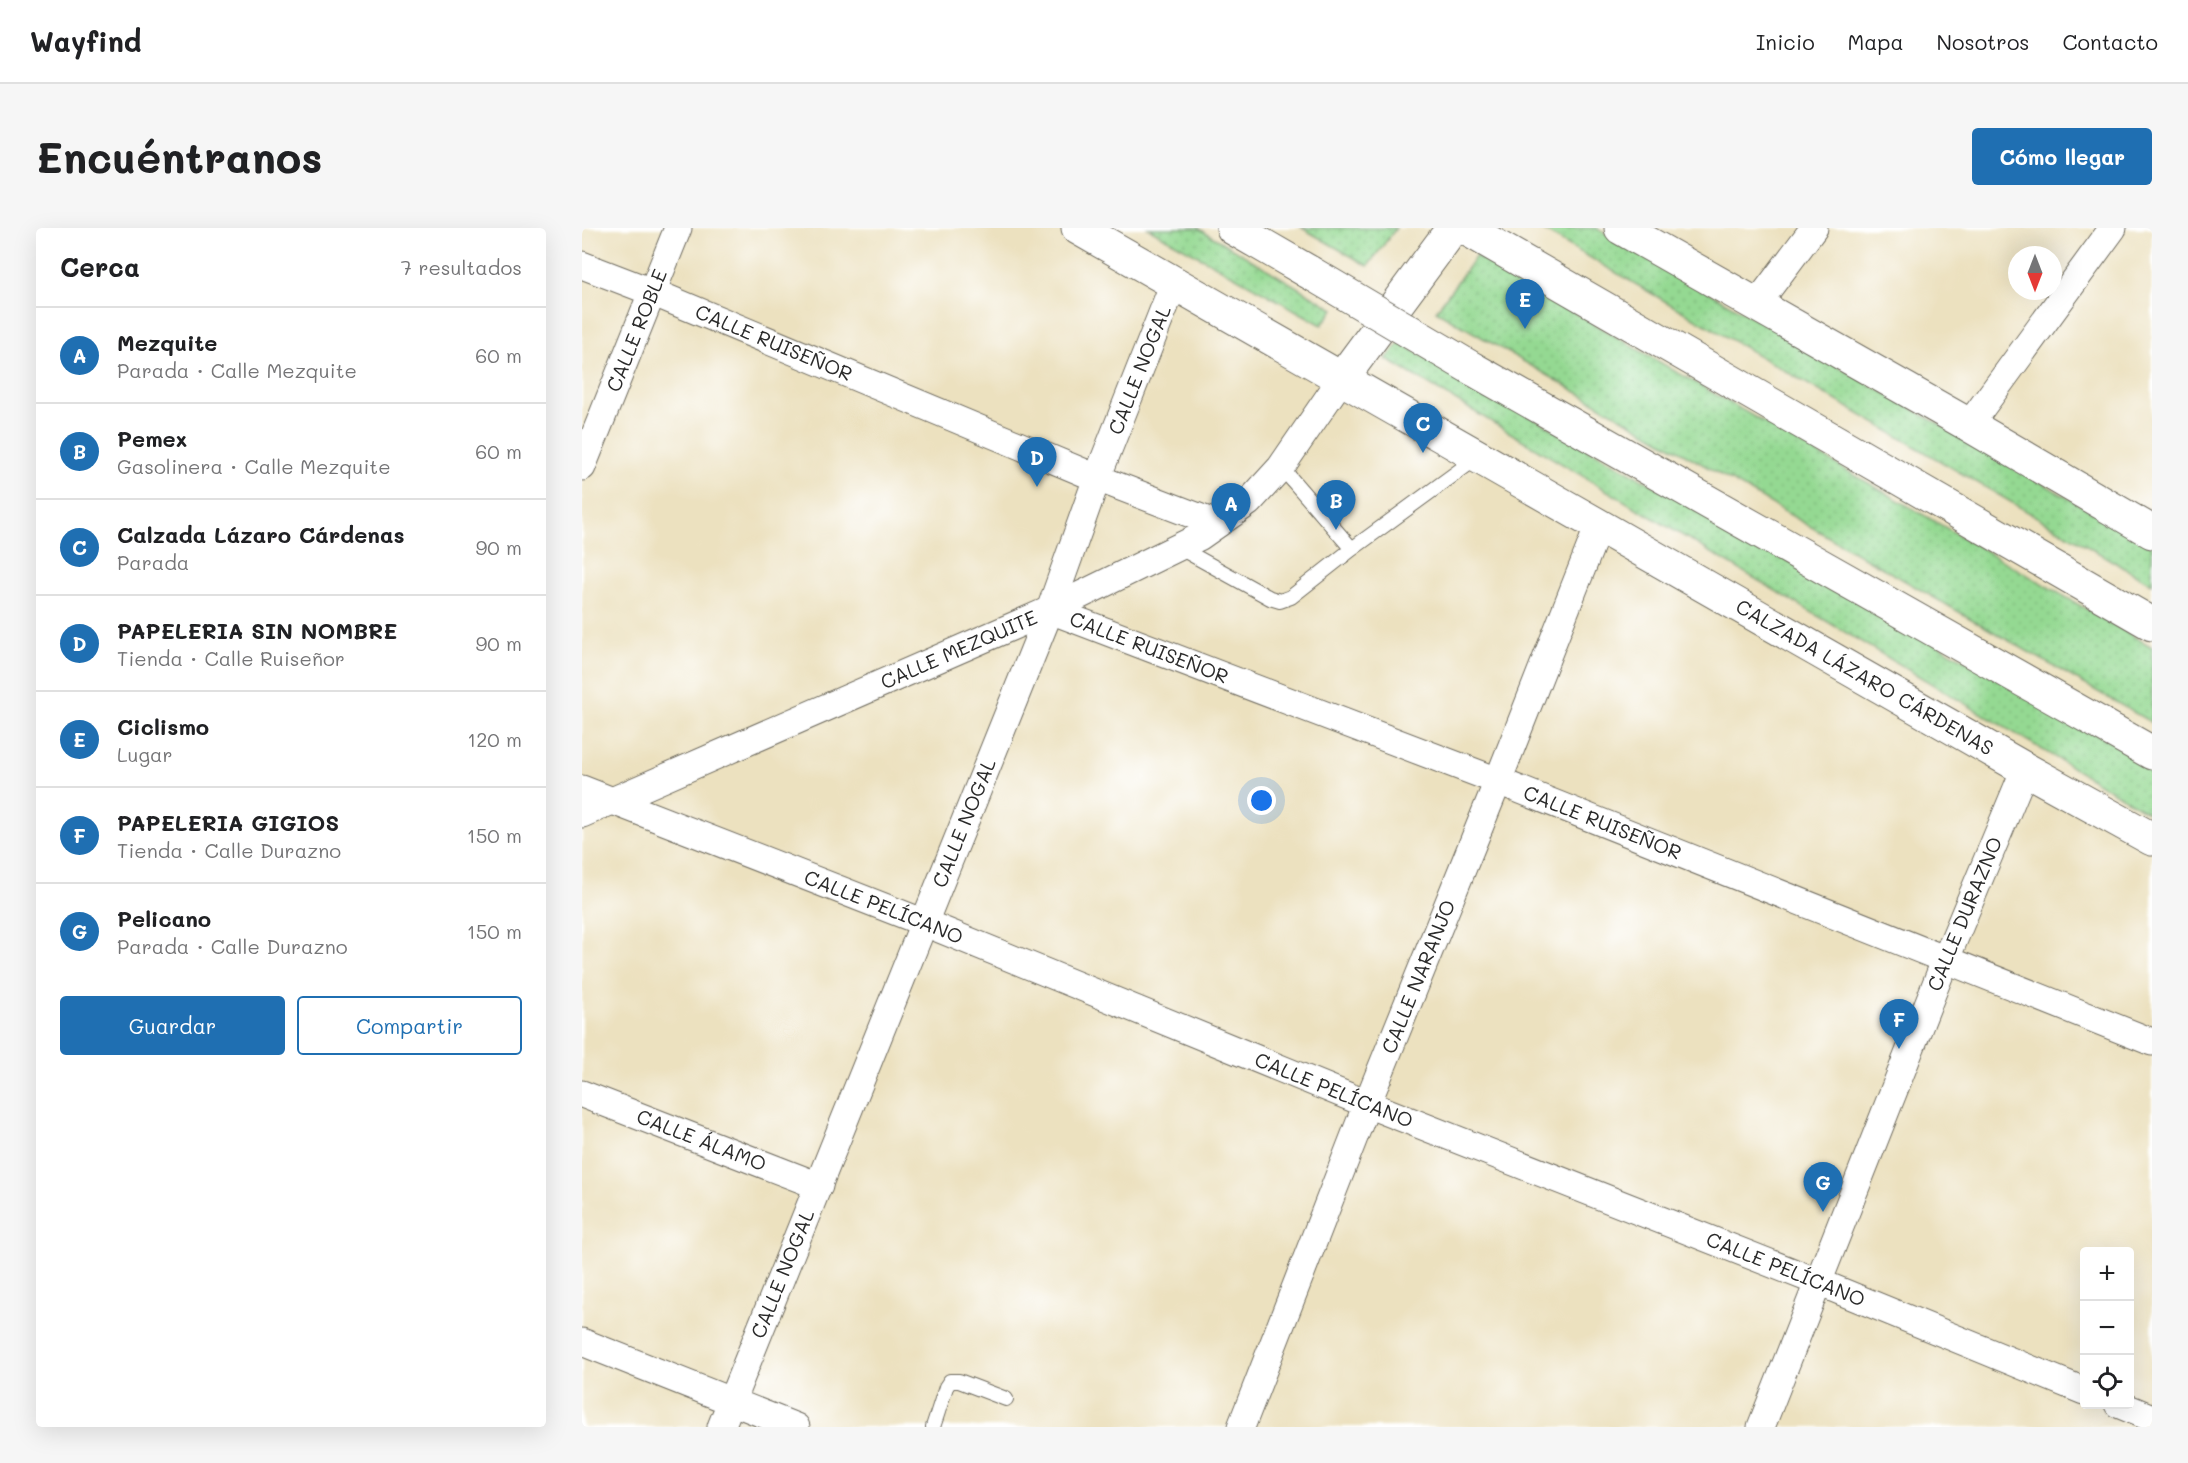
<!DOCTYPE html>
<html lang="es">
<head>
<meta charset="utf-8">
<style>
  body { margin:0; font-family:Mali,sans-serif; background:#f6f6f6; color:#202124 }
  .controls { position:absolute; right:18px; bottom:18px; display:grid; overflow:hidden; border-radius:6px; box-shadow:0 6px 24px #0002 }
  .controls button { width:54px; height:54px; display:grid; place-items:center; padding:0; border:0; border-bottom:2px solid #e0e0e0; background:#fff; color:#202124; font:30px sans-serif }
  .compass { position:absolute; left:1426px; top:18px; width:54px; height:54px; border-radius:50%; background:#fff; box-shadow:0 6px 24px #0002; rotate:180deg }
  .you { position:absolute; left:680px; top:573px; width:21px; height:21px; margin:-15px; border:4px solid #fff; border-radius:50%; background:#1a73e8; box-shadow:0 0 0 9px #1a73e833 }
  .badge { display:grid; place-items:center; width:39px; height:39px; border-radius:50%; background:#1f6fb2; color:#fff; font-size:20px; font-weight:700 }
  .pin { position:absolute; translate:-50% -50px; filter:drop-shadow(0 2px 3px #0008) }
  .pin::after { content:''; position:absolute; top:32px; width:21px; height:18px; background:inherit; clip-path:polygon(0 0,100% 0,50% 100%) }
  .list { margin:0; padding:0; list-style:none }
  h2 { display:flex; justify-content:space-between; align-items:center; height:78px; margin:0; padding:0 24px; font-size:26px }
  h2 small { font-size:20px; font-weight:400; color:#757577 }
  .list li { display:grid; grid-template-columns:39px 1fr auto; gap:18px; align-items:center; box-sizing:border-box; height:96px; padding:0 24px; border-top:2px solid #e0e0e0 }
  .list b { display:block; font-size:22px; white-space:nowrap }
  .list p { margin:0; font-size:20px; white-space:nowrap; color:#757577 }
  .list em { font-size:20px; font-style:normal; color:#757577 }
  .actions { display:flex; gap:12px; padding:18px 24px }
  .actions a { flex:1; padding:14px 0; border:2px solid #1f6fb2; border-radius:6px; text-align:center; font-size:21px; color:#1f6fb2 }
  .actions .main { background:#1f6fb2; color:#fff }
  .icon { flex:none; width:33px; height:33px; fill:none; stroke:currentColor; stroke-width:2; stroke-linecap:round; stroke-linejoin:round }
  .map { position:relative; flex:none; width:1570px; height:1199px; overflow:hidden; border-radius:6px }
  header { display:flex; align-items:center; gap:36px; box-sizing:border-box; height:84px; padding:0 30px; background:#fff; border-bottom:2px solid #e0e0e0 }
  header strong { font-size:28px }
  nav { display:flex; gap:33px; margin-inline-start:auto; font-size:21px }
  .intro { display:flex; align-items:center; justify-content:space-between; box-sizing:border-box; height:144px; padding:0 36px }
  h1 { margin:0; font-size:42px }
  .button { padding:15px 27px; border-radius:6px; background:#1f6fb2; color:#fff; font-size:21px; font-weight:700 }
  main { display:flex; gap:36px; padding:0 36px }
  aside { flex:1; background:#fff; border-radius:6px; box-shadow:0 6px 24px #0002 }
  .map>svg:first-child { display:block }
  .grass { fill:url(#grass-dots); stroke:#60825e; stroke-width:1.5 }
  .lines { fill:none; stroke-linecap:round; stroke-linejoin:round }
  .lane-casing { stroke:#6f6b5f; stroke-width:16 }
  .street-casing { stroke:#6f6b5f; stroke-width:29 }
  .secondary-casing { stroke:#6f6b5f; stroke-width:35 }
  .highway-casing { stroke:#6f6b5f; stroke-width:35 }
  .lane { stroke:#fff; stroke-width:14 }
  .street { stroke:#fff; stroke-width:27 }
  .secondary { stroke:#fff; stroke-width:33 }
  .highway { stroke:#fff; stroke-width:33 }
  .highway-bridge-casing { stroke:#6f6b5f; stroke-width:35; stroke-linecap:butt }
  .highway-bridge { stroke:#fff; stroke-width:33 }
  .labels { text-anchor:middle; stroke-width:5; stroke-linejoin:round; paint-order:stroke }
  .street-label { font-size:20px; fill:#2b2b2b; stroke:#fff }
</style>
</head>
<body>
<header>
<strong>Wayfind</strong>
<nav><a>Inicio</a><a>Mapa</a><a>Nosotros</a><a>Contacto</a></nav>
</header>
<div class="intro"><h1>Encuéntranos</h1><a class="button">Cómo llegar</a></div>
<main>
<aside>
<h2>Cerca<small>7 resultados</small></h2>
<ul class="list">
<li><span class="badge">A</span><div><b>Mezquite</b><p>Parada · Calle Mezquite</p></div><em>60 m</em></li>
<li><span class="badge">B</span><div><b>Pemex</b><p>Gasolinera · Calle Mezquite</p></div><em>60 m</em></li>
<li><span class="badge">C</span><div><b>Calzada Lázaro Cárdenas</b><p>Parada</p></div><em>90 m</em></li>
<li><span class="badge">D</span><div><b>PAPELERIA SIN NOMBRE</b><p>Tienda · Calle Ruiseñor</p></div><em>90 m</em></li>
<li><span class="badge">E</span><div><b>Ciclismo</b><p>Lugar</p></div><em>120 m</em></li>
<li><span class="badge">F</span><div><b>PAPELERIA GIGIOS</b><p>Tienda · Calle Durazno</p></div><em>150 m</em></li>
<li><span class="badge">G</span><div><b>Pelicano</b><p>Parada · Calle Durazno</p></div><em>150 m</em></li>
</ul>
<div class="actions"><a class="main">Guardar</a><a>Compartir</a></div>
</aside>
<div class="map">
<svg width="1570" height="1199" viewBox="0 0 1570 1199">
  <defs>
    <pattern id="grass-dots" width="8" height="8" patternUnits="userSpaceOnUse" patternTransform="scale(1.5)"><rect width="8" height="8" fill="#94d992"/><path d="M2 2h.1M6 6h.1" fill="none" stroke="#80ba7e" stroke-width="1.8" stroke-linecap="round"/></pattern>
  </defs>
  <rect width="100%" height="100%" fill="#fff"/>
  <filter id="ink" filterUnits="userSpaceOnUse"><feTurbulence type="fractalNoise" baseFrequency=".0167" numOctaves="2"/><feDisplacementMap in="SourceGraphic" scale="12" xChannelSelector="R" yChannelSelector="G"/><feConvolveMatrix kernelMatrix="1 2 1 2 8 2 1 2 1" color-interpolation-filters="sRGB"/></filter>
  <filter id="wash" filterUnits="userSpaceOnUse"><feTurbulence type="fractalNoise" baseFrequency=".008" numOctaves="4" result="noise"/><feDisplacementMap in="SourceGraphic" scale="24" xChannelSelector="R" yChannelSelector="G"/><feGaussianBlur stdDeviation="1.35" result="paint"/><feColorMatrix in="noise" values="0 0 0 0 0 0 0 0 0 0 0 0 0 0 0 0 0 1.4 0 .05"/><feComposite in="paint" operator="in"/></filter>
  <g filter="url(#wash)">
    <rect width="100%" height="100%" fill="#ece1bf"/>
    <path class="grass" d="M566,0h50l136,81 -12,16z
      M720,0h94l-28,38z
      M957,0h57l556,318v38z
      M894,28l676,391v76l-716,-412z
      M818,115l752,422v50l-766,-456z"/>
  </g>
  <g filter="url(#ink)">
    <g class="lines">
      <defs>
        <path id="lane" d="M699,239l71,82
          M596,319l92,51 10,3 11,-4 61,-48 126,-92
          M351,1199l13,-40 4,-6h9l47,18"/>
        <g id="street">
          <path id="s1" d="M0,37l70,27 445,186 120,46"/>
          <path d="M1175,76l57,-76"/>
          <path d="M1387,197l144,-197"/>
          <path id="s2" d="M0,239l96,-239"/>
          <path id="s3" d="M468,382l448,171 654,261"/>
          <path id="s4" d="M0,561l343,134 442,181 451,178 266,109"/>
          <path id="s5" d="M0,586l468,-204 149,-73 50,-35 32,-35 61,-89"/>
          <path id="s6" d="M0,866l237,92"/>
          <path d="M0,1114l214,85"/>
          <path d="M1536,1176l34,14"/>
          <path id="s7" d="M139,1199l329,-817 47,-132 77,-195"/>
          <path id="s8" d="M659,1199l126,-323 131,-323 101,-256"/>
          <path id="s9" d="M1179,1199l184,-466 80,-192"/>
        </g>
        <g id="secondary">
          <path id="s10" d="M496,0l947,541 127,70"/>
          <path d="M1039,0l348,197 183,107"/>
          <path d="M760,150l111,-150"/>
        </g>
        <path id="highway" d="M651,0l76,44
          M883,0l687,396
          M891,141l679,384"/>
      </defs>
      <use href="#lane" class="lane-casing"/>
      <use href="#street" class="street-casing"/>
      <use href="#secondary" class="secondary-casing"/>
      <use href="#highway" class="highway-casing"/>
      <use href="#lane" class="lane"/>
      <use href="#street" class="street"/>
      <use href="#secondary" class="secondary"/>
      <use href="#highway" class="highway"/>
      <defs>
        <path id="highway-bridge" d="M727,44l164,97"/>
      </defs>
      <use href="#highway-bridge" class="highway-bridge-casing"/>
      <use href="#highway-bridge" class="highway-bridge"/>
    </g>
  </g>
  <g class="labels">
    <g class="street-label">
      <text dy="7" stroke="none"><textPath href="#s2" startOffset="147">CALLE ROBLE</textPath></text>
      <text dy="7" stroke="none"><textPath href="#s1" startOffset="207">CALLE RUISEÑOR</textPath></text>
      <text dy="7" stroke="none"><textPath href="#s7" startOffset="1137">CALLE NOGAL</textPath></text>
      <text dy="7" stroke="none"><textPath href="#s3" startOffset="106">CALLE RUISEÑOR</textPath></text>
      <text dy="7" stroke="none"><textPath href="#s5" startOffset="411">CALLE MEZQUITE</textPath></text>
      <text dy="7" stroke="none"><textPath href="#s10" startOffset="906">CALZADA LÁZARO CÁRDENAS</textPath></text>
      <text dy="7" stroke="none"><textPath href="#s7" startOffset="651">CALLE NOGAL</textPath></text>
      <text dy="7" stroke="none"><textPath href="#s3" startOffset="592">CALLE RUISEÑOR</textPath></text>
      <text dy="7" stroke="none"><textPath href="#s4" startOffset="324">CALLE PELÍCANO</textPath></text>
      <text dy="7" stroke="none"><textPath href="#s9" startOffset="552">CALLE DURAZNO</textPath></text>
      <text dy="7" stroke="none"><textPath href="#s8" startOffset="484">CALLE NARANJO</textPath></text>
      <text dy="7" stroke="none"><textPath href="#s4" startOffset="810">CALLE PELÍCANO</textPath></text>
      <text dy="7" stroke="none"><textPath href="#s6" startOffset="128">CALLE ÁLAMO</textPath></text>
      <text dy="7" stroke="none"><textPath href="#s4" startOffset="1296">CALLE PELÍCANO</textPath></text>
      <text dy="7" stroke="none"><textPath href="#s7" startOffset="165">CALLE NOGAL</textPath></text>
    </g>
  </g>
</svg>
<div class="controls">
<button>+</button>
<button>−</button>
<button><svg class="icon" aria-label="locate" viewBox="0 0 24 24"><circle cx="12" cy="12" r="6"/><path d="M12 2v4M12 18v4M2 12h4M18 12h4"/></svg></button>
</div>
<svg class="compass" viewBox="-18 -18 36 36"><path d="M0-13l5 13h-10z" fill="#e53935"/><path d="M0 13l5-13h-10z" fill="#757577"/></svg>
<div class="you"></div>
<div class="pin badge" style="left:649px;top:305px">A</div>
<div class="pin badge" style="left:754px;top:302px">B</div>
<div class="pin badge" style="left:841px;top:225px">C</div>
<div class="pin badge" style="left:455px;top:259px">D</div>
<div class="pin badge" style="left:943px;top:101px">E</div>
<div class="pin badge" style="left:1317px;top:821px">F</div>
<div class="pin badge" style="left:1241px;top:984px">G</div>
</div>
</main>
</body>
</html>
